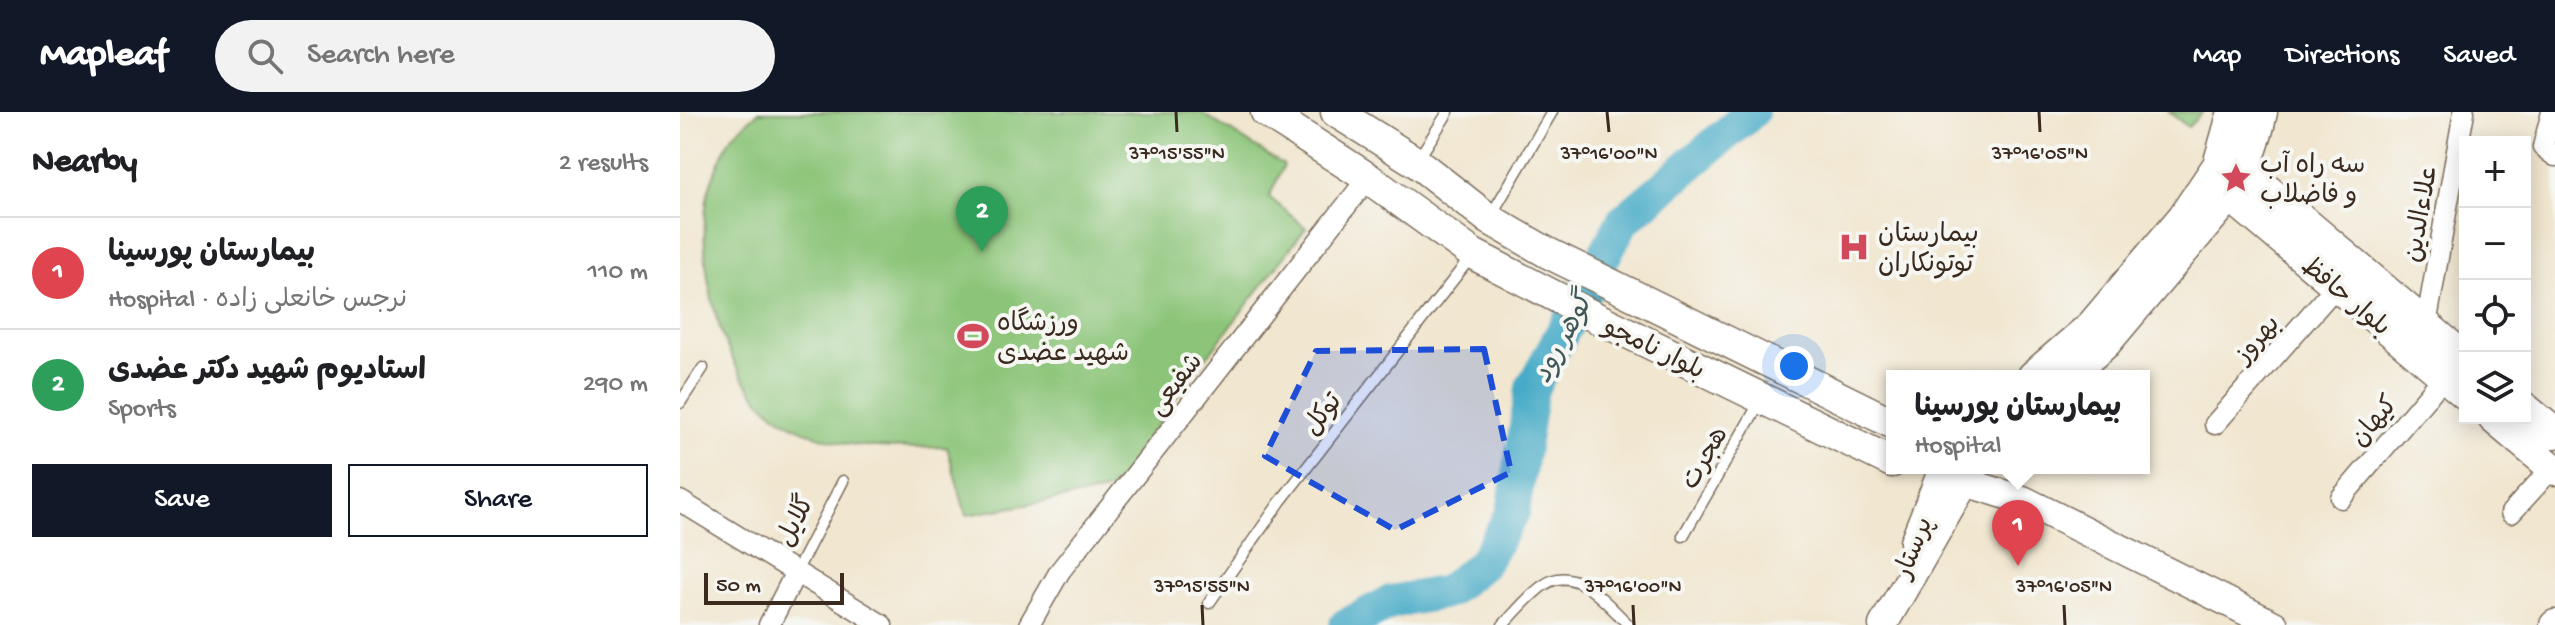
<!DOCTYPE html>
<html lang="en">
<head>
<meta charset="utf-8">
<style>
  body { margin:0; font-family:"Gochi Hand","Playpen Sans Arabic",sans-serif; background:#f2f2f2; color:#202124 }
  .controls { position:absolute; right:24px; top:24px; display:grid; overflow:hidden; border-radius:0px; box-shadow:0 4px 20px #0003 }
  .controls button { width:72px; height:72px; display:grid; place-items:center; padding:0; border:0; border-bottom:2px solid #e0e0e0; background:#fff; color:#202124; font:40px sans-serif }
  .scale { position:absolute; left:24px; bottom:20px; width:140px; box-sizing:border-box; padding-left:8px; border:4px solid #3b2a1e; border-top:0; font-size:22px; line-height:28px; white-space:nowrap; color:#3b2a1e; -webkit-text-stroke:6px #f6f6f2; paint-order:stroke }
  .you { position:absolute; left:1114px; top:254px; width:28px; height:28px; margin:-20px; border:6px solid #fff; border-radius:50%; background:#1a73e8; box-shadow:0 0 0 12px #1a73e833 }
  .badge { display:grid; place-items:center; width:52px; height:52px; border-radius:50%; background:#111827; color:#fff; font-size:26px; font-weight:700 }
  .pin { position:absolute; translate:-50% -66px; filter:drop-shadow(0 2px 4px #0008) }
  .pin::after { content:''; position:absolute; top:42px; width:28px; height:24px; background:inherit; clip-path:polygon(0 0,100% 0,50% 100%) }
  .popup { position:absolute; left:1206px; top:258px; width:264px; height:104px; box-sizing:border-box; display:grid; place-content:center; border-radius:0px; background:#fff; filter:drop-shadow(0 2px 6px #0005); font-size:26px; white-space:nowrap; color:#757577 }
  .popup b { font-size:30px; color:#202124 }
  .popup::after { content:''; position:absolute; left:50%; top:100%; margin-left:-16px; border:16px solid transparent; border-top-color:#fff }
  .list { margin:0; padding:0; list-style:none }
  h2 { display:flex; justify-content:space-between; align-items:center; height:104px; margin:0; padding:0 32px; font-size:34px }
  h2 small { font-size:26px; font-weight:400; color:#757577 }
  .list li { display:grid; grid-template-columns:52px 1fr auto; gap:24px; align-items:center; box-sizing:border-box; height:112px; padding:0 32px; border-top:2px solid #e0e0e0 }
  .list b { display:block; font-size:30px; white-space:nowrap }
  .list p { margin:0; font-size:26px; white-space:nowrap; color:#757577 }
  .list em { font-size:26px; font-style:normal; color:#757577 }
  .actions { display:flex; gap:16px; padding:24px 32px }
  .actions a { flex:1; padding:18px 0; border:2px solid #111827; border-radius:0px; text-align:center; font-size:28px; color:#111827 }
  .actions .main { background:#111827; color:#fff }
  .icon { flex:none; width:44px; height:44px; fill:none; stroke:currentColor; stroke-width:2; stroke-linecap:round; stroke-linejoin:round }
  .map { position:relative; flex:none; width:1875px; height:513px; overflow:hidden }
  header { display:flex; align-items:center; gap:48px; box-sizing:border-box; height:112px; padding:0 40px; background:#111827; color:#fff }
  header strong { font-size:38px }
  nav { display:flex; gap:44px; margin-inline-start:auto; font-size:28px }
  .search { width:560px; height:72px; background:#f2f2f2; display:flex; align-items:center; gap:20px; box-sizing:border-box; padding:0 28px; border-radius:44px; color:#757577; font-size:30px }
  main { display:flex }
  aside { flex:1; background:#fff }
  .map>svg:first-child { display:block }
  .green { fill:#8cc579; stroke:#64784c; stroke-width:2 }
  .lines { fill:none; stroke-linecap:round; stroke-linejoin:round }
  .river { stroke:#47abc7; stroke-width:34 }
  .lane-casing { stroke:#7b6c5c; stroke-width:13 }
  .street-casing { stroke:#7b6c5c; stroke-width:23 }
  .secondary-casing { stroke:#7b6c5c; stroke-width:31 }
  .primary-casing { stroke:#7b6c5c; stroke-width:33 }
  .lane { stroke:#fff; stroke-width:10 }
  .street { stroke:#fff; stroke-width:20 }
  .secondary { stroke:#fff; stroke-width:28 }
  .primary { stroke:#fff; stroke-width:30 }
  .marked { fill:#1d4ed8; fill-opacity:0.2; stroke:#1d4ed8; stroke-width:6; stroke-dasharray:16 10; stroke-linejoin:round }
  .ticks { fill:none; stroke:#3b2a1e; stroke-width:3 }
  .labels { text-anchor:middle; stroke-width:8; stroke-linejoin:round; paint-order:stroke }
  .poi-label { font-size:26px; fill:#3b2a1e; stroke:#f6f6f2; text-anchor:start }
  .street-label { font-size:26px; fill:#3b2a1e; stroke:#f6f6f2 }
  .water-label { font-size:28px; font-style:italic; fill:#3f5759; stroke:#f6f6f2 }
  .ticks-label { font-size:20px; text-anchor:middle; fill:#3b2a1e; stroke:#f6f6f2; stroke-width:8; stroke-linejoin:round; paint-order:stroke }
</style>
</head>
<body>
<header>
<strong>Mapleaf</strong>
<div class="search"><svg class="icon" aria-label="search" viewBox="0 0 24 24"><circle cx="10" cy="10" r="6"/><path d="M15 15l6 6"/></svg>Search here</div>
<nav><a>Map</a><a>Directions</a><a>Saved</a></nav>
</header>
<main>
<aside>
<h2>Nearby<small>2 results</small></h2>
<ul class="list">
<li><span class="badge" style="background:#e0444e">1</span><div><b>بیمارستان پورسینا</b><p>Hospital · نرجس خانعلی زاده</p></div><em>110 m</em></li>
<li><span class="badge" style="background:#2e9e5b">2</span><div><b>استادیوم شهید دکتر عضدی</b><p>Sports</p></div><em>290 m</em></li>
</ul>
<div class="actions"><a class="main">Save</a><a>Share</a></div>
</aside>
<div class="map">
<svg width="1875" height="513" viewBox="0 0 1875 513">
  <rect width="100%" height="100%" fill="#f6f6f2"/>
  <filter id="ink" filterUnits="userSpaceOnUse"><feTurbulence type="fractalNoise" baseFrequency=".0125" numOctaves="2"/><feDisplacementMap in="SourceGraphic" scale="16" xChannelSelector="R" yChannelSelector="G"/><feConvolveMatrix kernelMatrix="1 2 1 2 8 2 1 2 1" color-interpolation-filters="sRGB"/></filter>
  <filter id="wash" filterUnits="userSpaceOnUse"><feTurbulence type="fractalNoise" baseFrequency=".006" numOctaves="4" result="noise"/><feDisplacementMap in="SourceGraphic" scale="32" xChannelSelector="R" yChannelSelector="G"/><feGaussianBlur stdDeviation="1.8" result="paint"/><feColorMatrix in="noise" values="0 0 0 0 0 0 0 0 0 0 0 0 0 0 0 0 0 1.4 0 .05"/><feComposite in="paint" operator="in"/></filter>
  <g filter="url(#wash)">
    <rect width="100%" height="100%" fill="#f1e6cf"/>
    <path class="green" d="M78,0h442l84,53 -15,32 37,31 -126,164 -62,89 -11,10 -141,24 -19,-68c-56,2 -116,4 -165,-28 -63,-41 -87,-156 -74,-226 3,-12 16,-46 24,-56 7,-9 18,-17 26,-25z
      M1489,0h34l-15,15z"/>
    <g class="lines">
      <path class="river" d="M666,513l45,-23 56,-10 36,-29 30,-51 19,-124 91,-167 129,-109"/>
    </g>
  </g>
  <g filter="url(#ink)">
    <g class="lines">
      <defs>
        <path id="lane" d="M737,49l31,-49
          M810,105l62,-105
          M0,291l23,-35
          M1003,424l78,-136
          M116,460l47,-91
          M529,491l71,-101 191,-245
          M823,513c13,-13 26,-30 41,-40 32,-23 64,21 85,40"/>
        <path id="street" d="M1872,0l-9,35 12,9
          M1746,213l38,-213
          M1535,312l121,-138
          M1661,386l103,-121
          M0,389l202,124
          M1831,401l41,-45
          M89,513l27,-53
          M349,513l31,-54 308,-393"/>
        <path id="secondary" d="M1234,430l29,-73
          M1203,513l82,-143 58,18 251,125
          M1874,513l1,-1"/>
        <path id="primary" d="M586,0l102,66 105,76 120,62 299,146
          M656,0l80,50 73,57 59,34 344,170
          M1538,53l12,31 235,198
          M1548,55l16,4 20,16 201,171
          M1353,264l59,-51 91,-108 35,-52 15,-53
          M1388,264l37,-32 125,-148c16,-27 26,-53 32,-84
          M1845,296l30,25
          M1813,306l62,52
          M1262,356l23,14 8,-14"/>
      </defs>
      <use href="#lane" class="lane-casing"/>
      <use href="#street" class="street-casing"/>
      <use href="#secondary" class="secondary-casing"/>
      <use href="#primary" class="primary-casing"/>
      <use href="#lane" class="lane"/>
      <use href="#street" class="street"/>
      <use href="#secondary" class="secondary"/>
      <use href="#primary" class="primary"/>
    </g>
  </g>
  <path class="marked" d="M804,237l27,123 -116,58 -130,-74 51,-105z"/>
  <path class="ticks" d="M496,0l1,20M927,0l2,20M1359,0l1,20M522,493l1,20M953,493l1,20M1384,493l1,20"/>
  <defs>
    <symbol id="sight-bare" viewBox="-9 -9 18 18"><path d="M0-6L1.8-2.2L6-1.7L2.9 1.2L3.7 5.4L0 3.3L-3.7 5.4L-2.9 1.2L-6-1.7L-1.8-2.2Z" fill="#d1495b" stroke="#f6f6f2" stroke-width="2.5" paint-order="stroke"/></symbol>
    <symbol id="hospital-bare" viewBox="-9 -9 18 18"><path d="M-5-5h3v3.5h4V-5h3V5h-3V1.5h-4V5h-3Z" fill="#d1495b" stroke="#f6f6f2" stroke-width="2.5" paint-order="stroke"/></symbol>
    <symbol id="stadium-bare" viewBox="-9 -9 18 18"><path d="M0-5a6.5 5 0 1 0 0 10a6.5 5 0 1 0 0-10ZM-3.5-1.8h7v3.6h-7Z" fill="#d1495b" stroke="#f6f6f2" stroke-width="2.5" paint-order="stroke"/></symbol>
  </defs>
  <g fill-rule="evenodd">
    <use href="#sight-bare" x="1534" y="44" width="44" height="44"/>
    <use href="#hospital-bare" x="1152" y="113" width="44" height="44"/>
    <use href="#stadium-bare" x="271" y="202" width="44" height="44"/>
  </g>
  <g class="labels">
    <g class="poi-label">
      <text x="1580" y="60">سه راه آب<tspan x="1580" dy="30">و فاضلاب</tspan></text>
      <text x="1198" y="129">بیمارستان<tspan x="1198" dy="30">توتونکاران</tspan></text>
      <text x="317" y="218">ورزشگاه<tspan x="317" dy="30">شهید عضدی</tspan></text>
    </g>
    <g class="street-label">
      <text transform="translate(1739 102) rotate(-80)" y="9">علاءالدین</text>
      <text transform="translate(1667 183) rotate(40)" y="9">بلوار حافظ</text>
      <text transform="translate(1576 226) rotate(-49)" y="9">بهروز</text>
      <text transform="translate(975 235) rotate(26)" y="9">بلوار نامجو</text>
      <text transform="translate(494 271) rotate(-52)" y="9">شفیعی</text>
      <text transform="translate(641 301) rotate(-52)" y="9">توکل</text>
      <text transform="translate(1693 308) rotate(-50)" y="9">کیهان</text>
      <text transform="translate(1023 345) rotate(-60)" y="9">هجرت</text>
      <text transform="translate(114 408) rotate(-63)" y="9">گلایل</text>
      <text transform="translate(1232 435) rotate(-68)" y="9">پرستار</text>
    </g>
    <g class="water-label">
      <text transform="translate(881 225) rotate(-62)" y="10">گوهر رود</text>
    </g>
  </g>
  <g class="ticks-label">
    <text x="497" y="47">37°15'55"N</text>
    <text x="929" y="47">37°16'00"N</text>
    <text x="1360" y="47">37°16'05"N</text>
    <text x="522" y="480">37°15'55"N</text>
    <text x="953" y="480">37°16'00"N</text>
    <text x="1384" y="480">37°16'05"N</text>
  </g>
</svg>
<div class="controls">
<button>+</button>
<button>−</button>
<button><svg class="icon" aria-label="locate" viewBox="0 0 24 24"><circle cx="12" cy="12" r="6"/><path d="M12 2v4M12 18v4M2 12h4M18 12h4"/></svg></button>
<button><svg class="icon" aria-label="layers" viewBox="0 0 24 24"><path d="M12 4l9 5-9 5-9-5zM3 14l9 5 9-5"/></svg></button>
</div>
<div class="scale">50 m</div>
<div class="you"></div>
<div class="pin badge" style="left:1338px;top:454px;background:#e0444e">1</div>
<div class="popup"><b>بیمارستان پورسینا</b>Hospital</div>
<div class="pin badge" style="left:302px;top:140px;background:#2e9e5b">2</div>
</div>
</main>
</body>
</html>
